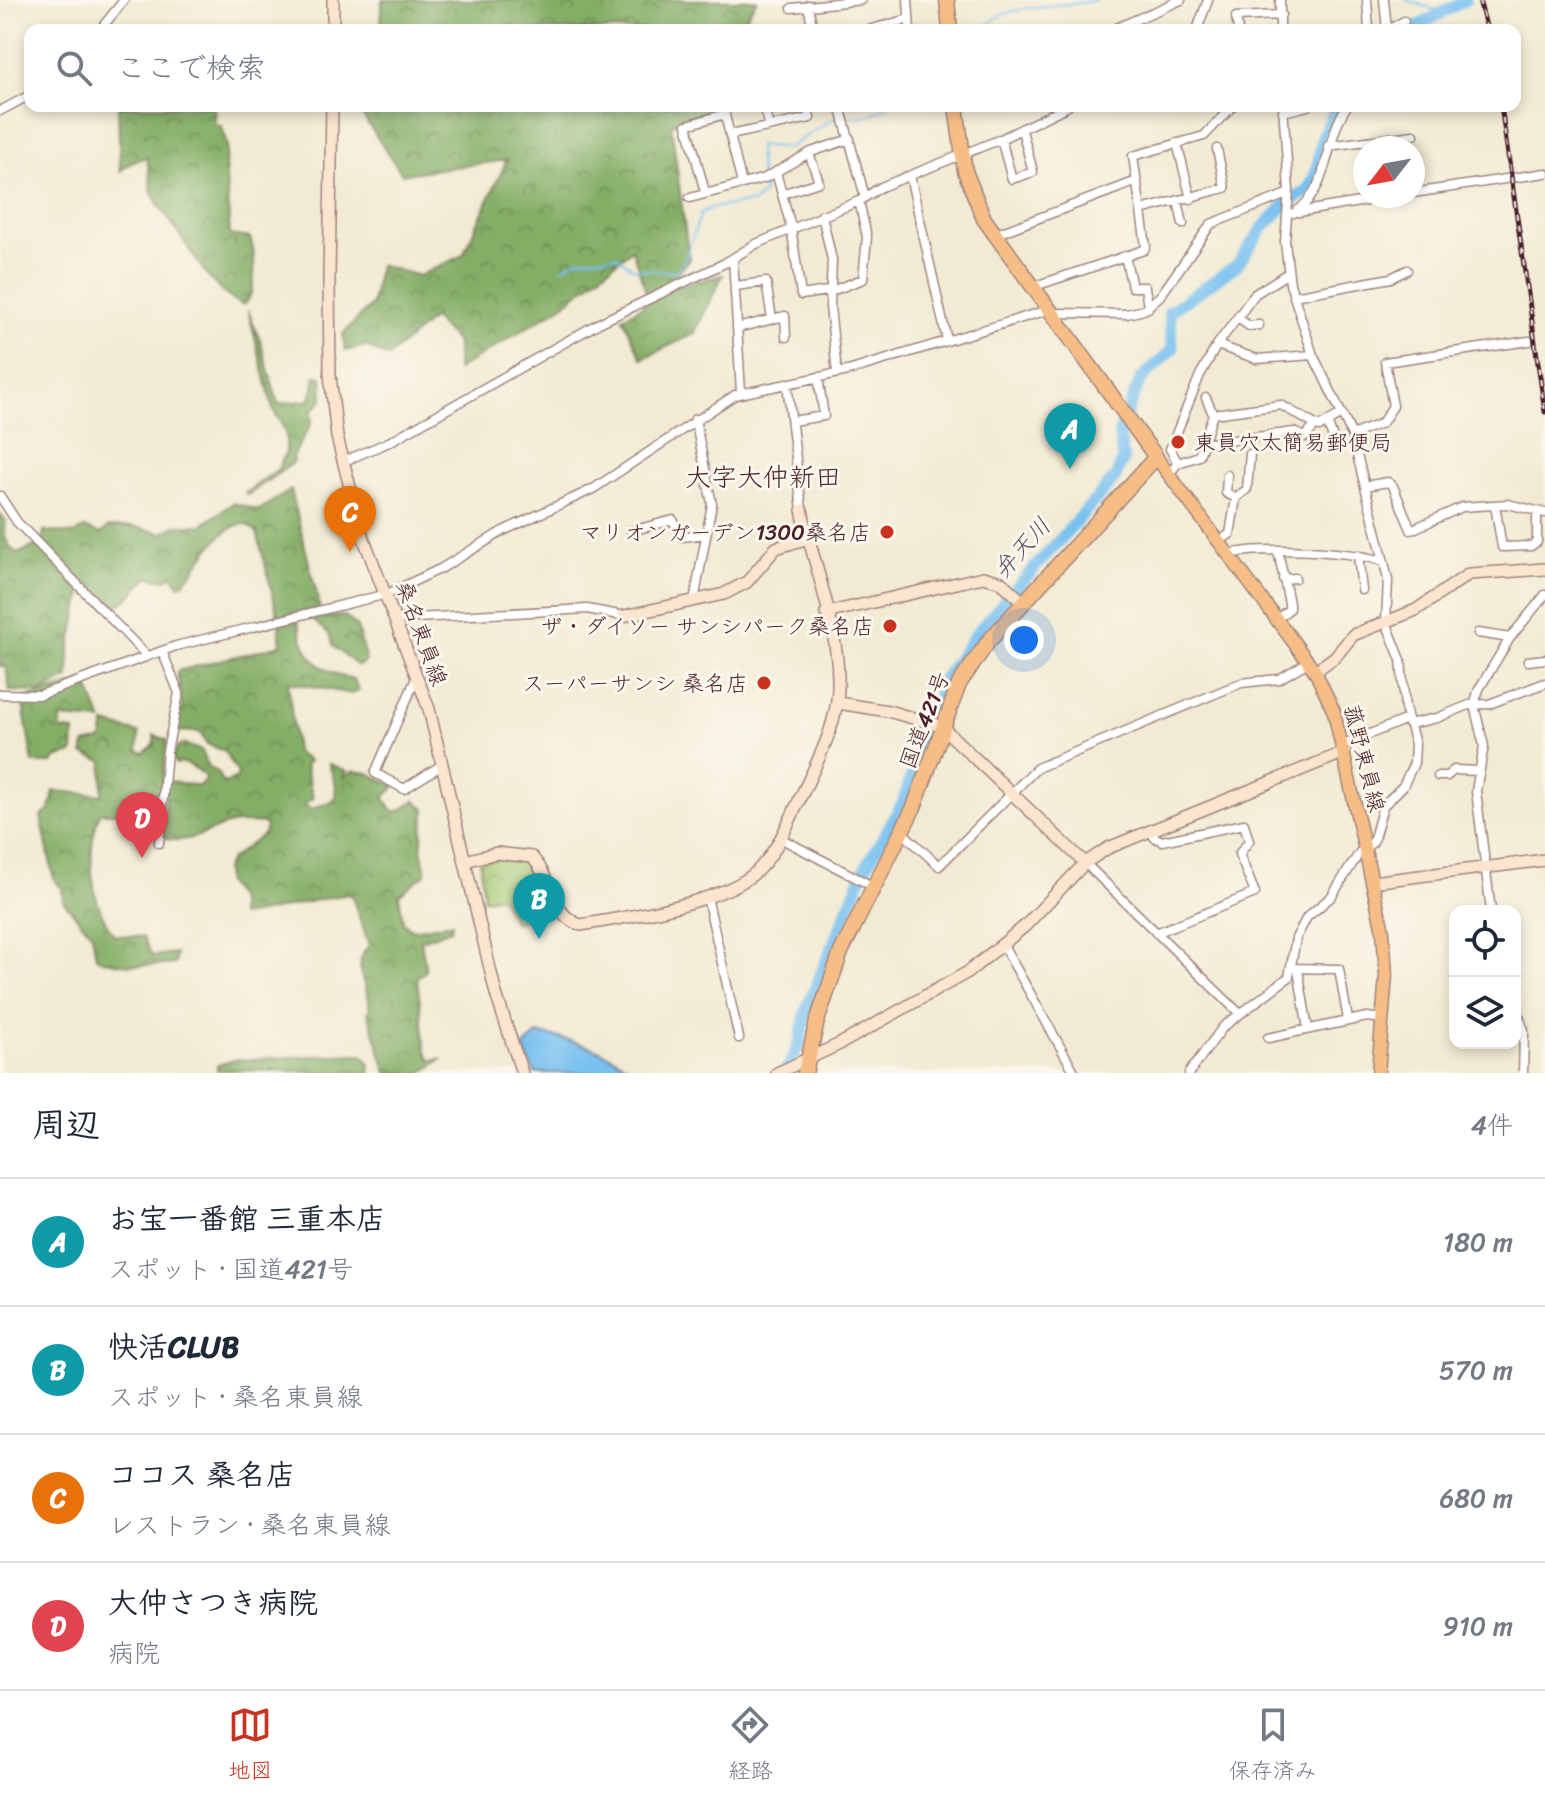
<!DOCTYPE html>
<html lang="ja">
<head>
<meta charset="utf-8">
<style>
  body { margin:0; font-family:Sriracha,"Klee One",sans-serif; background:#f2f2f3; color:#1f2937 }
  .controls { position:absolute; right:24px; bottom:24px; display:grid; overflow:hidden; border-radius:16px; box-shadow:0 4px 12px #0003 }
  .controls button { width:72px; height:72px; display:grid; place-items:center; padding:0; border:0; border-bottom:2px solid #e0e1e3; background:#fff; color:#1f2937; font:40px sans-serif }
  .compass { position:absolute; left:1353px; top:136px; width:72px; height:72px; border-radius:50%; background:#fff; box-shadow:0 4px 12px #0003; rotate:239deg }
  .you { position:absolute; left:1024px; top:640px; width:28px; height:28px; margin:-20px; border:6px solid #fff; border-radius:50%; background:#1a73e8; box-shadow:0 0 0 12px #1a73e833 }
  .badge { display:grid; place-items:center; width:52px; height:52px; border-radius:50%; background:#c8321e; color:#fff; font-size:26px; font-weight:700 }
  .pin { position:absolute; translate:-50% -66px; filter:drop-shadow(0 2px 4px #0008) }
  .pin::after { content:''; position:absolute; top:42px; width:28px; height:24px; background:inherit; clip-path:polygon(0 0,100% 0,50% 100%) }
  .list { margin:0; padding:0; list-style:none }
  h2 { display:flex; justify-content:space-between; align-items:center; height:104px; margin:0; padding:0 32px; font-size:34px }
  h2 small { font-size:26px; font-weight:400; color:#747a83 }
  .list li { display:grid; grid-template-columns:52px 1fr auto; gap:24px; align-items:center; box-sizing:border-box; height:128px; padding:0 32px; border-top:2px solid #e0e1e3 }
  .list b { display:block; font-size:30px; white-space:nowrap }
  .list p { margin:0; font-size:26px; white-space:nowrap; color:#747a83 }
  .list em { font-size:26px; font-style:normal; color:#747a83 }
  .icon { flex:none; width:44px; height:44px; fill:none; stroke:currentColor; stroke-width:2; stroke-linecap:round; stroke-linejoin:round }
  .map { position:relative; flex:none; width:1545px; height:1073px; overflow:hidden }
  .search { position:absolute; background:#fff; box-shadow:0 4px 12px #0003; left:24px; right:24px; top:24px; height:88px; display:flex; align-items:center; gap:20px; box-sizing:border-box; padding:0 28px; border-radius:16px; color:#747a83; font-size:30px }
  .sheet { height:616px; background:#fff }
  nav { display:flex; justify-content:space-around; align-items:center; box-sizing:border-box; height:112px; border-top:2px solid #e0e1e3; background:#fff; font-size:22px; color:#747a83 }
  nav a { display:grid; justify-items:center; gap:4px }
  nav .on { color:#c8321e }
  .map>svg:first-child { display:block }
  .forest { fill:url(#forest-crowns); stroke:#676648; stroke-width:2 }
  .park { fill:url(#park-crowns); stroke:#787450; stroke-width:2 }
  .water { fill:#77c0f0; stroke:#60708e; stroke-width:2 }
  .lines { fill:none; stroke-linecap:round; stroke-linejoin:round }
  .stream { stroke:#77c0f0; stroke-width:2 }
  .river { stroke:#77c0f0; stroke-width:12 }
  .street-casing { stroke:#9e847e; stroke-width:11 }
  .secondary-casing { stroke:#9e847e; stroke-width:14 }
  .primary-casing { stroke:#9e847e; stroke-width:15 }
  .highway-casing { stroke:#9e847e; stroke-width:17 }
  .street { stroke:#fff; stroke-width:8 }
  .secondary { stroke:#fbe5cf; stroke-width:11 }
  .primary { stroke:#f6be86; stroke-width:12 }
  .highway { stroke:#f6be86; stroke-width:14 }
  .rail-casing { stroke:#4a1f2b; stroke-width:5 }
  .rail { stroke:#fbf7ec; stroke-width:2; stroke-dasharray:6; stroke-linecap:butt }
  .poi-dot { fill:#c8321e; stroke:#fbf7ec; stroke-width:3 }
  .labels { text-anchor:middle; stroke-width:6; stroke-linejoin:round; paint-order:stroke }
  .poi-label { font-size:22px; fill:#4a1f2b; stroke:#fbf7ec; text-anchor:end }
  .street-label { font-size:22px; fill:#4a1f2b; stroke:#fbf7ec }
  .water-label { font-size:24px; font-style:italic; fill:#584f66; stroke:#fbf7ec }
  .quarter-label { font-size:26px; fill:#4a1f2b; stroke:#fbf7ec }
</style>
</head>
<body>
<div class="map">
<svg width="1545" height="1073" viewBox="0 0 1545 1073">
  <defs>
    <pattern id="forest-crowns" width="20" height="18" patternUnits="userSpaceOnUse" patternTransform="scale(2)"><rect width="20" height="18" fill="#84ae66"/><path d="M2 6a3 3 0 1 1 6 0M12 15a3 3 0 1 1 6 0" fill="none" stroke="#6e8d54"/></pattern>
    <pattern id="park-crowns" width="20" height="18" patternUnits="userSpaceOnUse" patternTransform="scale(2)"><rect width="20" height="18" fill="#a5ca75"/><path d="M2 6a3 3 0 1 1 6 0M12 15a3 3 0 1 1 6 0" fill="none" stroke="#90ad65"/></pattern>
  </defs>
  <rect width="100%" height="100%" fill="#fbf7ec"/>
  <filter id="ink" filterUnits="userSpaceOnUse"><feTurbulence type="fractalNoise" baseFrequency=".0125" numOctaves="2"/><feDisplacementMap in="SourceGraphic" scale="16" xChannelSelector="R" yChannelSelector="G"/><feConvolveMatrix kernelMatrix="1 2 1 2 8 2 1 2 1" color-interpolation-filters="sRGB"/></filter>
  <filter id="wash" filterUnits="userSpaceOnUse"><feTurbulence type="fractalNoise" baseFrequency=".006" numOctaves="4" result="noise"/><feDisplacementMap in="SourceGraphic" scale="32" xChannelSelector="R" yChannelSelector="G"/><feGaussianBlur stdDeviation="1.8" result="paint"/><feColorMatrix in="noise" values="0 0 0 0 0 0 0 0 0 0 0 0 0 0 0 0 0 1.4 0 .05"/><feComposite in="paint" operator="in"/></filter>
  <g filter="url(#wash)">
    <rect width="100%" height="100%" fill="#f2ead2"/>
    <path class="forest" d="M382,0h375l-19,30h-357z
      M118,106h96l1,19 6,1 6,19 -2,19 5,71 20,3c6,17 7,55 -6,67 -35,-11 -62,-72 -86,-101l-6,-11 -5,-36 -14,4 -13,10z
      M356,106h368l-53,18 18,136 -26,29 60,-14 -29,59 -52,25 -19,-41 26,-17 -17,-52 -70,57 -105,64v-27l-24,-25 -45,39 -22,-11 -21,5 -2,-17 29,-30 7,-39 40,11 44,-21 44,-95 -105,14z
      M248,310l13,33 17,61 32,-4 6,-24 6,1 1,22 -12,13 1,10 -19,34 1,6 -46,33 -3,-2 33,-24 8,-17v-19l-13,-24z
      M291,490l29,118 -42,8 -21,-84 -11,-8c-26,-1 -47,42 -63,60l-4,1 -7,-10 -8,5 -15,-3c-14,12 -23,30 -43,31l-64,-66 2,-11 30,3 10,-6 17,6 7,-7h27l27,6 16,-8h24l31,-22 26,7z
      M0,514l6,7c-3,15 -1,22 11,33l20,-9 45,49 -12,53 -1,31 -29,14 -30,-1 -4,-24 -6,-1z
      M345,616l12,11 9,34 -8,5 -24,-19 -5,-13 -15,-14 -1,-3z
      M298,621c6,35 20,51 55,58l6,11 -6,4 -65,-12 8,71 13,8 -4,4 8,33 -9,6 8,5 23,-9 1,-14 -7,-22 18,7 -4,7 11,-7 14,2 28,13 -12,11 9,14h7l15,-11 10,9 -4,40 5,24 -27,22 4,27 9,8 40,-7 -1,6 -30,11 5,31 -9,6 8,72 6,11 12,-1 -22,14h-34l-19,-60c7,-17 -15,-39 -6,-57 1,-4 5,-7 7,-11l-18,-51c-38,4 -74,18 -112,22v-15l-13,-18 -1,-13 5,-10 34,-26 2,-8 -3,-3c-12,1 -22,-1 -32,1 -20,4 -49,25 -69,12l5,-55 32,5 7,-7c-3,-8 -21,-19 -30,-15l-4,-7 6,-11 6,-2 18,7 7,17 9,4 3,9 6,2 10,-5 1,-5 -14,-22 -17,-7 -7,-12 -24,-1 6,-24 -5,-36 104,-26 -2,-21z
      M86,681l16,40 -41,-3v12l13,1 -1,22 -18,5 -3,5h-19l-11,-64z
      M105,724l34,9 -1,18 6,2 11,-9 -1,-9 13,5 -10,85 -15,-12h-42c-15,37 -10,89 14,122l29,2 9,19 24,-3 -1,11c-18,2 -63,3 -79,-7l-4,-23 -29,-33 -1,-13 -8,-8 -13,-64 9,-6 4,-19 48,4 1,-34 -20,-7 2,-10 17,-4z
      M358,1054l6,2 6,9 -1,8 -152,-3v-5l17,-5z"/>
    <path class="park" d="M510,857c29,8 35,28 44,55l-40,10 -13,-26 -17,3 -4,-38z"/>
    <path class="water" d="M537,1034c34,4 73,17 100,39h-102l-12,-25z"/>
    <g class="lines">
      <path class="stream" d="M1406,0l36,12
        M983,30c22,-30 79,-21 113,-30
        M845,118l25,-3 19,-9
        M760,175l-2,-30 30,3 44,-29h7
        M563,268l15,-9 39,-3 17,13 42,3 7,-7 18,-52 10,-5 44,-6 9,-9 -2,-11"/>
      <path class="river" d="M1411,30l54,-30
        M785,1073l14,-28 8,-37 56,-136 40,-70 41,-124 35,-48 136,-152 8,-18 -4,-28 22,-53 32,-30 -4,-37 68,-47 28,-40 23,-23 19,-11 9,-18 7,-38 14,-29"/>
    </g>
  </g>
  <g filter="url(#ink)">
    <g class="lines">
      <defs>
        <path id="street" d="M908,0l2,30
          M1280,0v30
          M1367,0l2,30
          M1384,0l3,30
          M808,5l5,25
          M792,8l69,-8
          M100,30l24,-30
          M868,30l41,-11
          M1112,30l69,-30
          M1197,30l11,-30
          M1238,30l-2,-13 45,-2
          M1388,30l16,-9
          M763,106l6,20
          M840,106l25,91
          M0,111l30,-16
          M724,111l18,73
          M1283,112l25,-6
          M730,135l80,-17 -3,-12
          M1001,139l11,40 21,-7 -11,-42
          M1177,143l14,56
          M1328,146l86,-11
          M776,172l15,55 10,68 33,-5 29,-11 4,-42 -8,-36
          M910,176l37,164
          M705,192l-18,-67 38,-11
          M1413,193l132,-20
          M782,194l37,-12 -10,-29
          M690,198l75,-20 46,-26 39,-13
          M1178,201l5,23
          M1141,210l84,-22 -8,-39
          M1299,212l97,-16
          M1294,213c38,-25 29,-72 53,-107
          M822,215l10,45 -2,47 7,66
          M994,235l143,-54
          M1125,256l7,31h13l3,21
          M733,258l8,135
          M735,286l31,-4 6,37
          M1032,287l112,-37 2,-4 -13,-90 71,-20 29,-30
          M1294,296l97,-18 16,-8
          M1053,313l74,1 17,-4 17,-15 50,-71 76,-30
          M1239,319l10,7 10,-1
          M737,328l48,-12 1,21
          M1217,345l40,14 56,-4
          M787,383l15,127
          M1206,398l7,16
          M792,421l32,-5 -6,-39
          M1328,424l7,20
          M1352,435l30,-12 11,-17 -8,-44 144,-21
          M1203,444l91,-12 11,5 11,-12
          M342,462l47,-20 210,-119 126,-60 31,-19 103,-43 22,-14 120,-48 67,-33
          M1178,463l21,-7 14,-42 68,-9 38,22 22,-13
          M1169,474l9,-11 -8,-14 30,-74 17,-30 38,-51 33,-21
          M1227,475l-1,18 10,5
          M1365,486l23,-4 5,4 18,44 51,-23 46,-3 37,9
          M0,496l17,26 129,133
          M1495,505l7,42 29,-1 6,-4v-29
          M631,531l42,-11 9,17 24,-3
          M1220,541l10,-7 6,-36 11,-9 3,-35
          M1230,554c30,-8 126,-3 154,8
          M1358,555l4,35
          M1283,579l12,-1
          M694,601l18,-97 -17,-85
          M397,619l190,-10 37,7
          M1277,619l12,-10v-6l-11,-52
          M1478,633l32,5
          M1528,661l17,-2
          M417,676l-42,97 29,16 38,-24
          M0,694l40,1 136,-49 211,-52 55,-26 61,-37 90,-42 142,-94 113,-24 200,-61
          M1409,724l28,-6 32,-13 20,-1 56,-21
          M1343,745l64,-26
          M1438,776h9l7,-6 26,1
          M1153,828l1,9 8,4 82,-17 5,17 -10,13 16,39 -99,40
          M902,832l37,34 98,-98 204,-85 38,-4 29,-17
          M780,838l92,48
          M159,843l8,-92 12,-58 -17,-42
          M1085,863l154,150
          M707,897l32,141
          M1491,911l-15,-120 8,-45 -10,-41 5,-16 31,-51 35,-43
          M1003,945l72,128
          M1291,968l48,1 9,51
          M1298,970l10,59
          M1515,1006l9,24 -1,43
          M1268,1038l99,-21 16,2
          M1189,1073l34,-46 66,-50 7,-39 11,-21 24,-20 29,-45 13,-10 10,-36 20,-20 11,-23 1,-19 -10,-36 -4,-48 -15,-38 2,-42 -4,-18 -32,-127 -39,-80 -23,-71 -5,-42 4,-52 -6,-84"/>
        <path id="secondary" d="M333,30v-30
          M332,106l-3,173 1,96 7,62 25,97 67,175 67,285 26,79
          M826,613l157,-36 18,5 23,21
          M624,616l100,-22 23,-12 29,-34 32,-10
          M1315,671l20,-14 18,-22 63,-25 53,-36 76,-5
          M838,703l50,8 53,15 144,137
          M465,861l31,-8 36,4c21,22 17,56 48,68 45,-7 147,-23 178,-55 22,-22 34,-56 48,-84 17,-36 34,-69 32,-109 -1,-56 -25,-113 -36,-167
          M1372,882l173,-22
          M777,1073l63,-29 128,-72 57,-46 60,-63 23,-15 237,-96"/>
        <path id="primary" d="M1156,457l159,214 19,41 49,219 3,44 -8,98"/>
        <path id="highway" d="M947,0l3,30
          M805,1073l12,-52 24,-69 73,-145 45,-123 29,-42 168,-185 -172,-238 -19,-48 -9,-65"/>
      </defs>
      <use href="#street" class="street-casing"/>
      <use href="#secondary" class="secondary-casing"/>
      <use href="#primary" class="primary-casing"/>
      <use href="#highway" class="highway-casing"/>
      <use href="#street" class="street"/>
      <use href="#secondary" class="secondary"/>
      <use href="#primary" class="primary"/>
      <use href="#highway" class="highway"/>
      <defs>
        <path id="rail" d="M1479,0l8,30
          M1501,106l44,306"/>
      </defs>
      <use href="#rail" class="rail-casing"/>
      <use href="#rail" class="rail"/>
    </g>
  </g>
  <g class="poi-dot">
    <circle cx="1178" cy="442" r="8"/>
    <circle cx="887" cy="532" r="8"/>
    <circle cx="890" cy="626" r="8"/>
    <circle cx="764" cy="683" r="8"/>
  </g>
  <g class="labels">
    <g class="poi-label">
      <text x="1194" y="450" text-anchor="start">東員穴太簡易郵便局</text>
      <text x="871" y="540">マリオンガーデン1300桑名店</text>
      <text x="874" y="634">ザ・ダイソー サンシパーク桑名店</text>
      <text x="748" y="691">スーパーサンシ 桑名店</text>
    </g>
    <g class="street-label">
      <text transform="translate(422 633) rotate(70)" y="8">桑名東員線</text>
      <text transform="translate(924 720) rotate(-69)" y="8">国道421号</text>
      <text transform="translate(1365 758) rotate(76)" y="8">菰野東員線</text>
    </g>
    <g class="water-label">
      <text transform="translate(1022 548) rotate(-48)" y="8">弁天川</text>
    </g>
    <g class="quarter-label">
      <text x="763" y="486">大字大仲新田</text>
    </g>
  </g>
</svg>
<div class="controls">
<button><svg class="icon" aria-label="locate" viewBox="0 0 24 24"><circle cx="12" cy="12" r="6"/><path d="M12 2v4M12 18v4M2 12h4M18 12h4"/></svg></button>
<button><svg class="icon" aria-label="layers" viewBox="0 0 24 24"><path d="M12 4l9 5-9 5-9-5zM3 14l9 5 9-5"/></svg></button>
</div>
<svg class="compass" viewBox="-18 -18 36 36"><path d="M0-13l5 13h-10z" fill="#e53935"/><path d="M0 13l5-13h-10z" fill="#747a83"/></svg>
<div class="you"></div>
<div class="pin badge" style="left:1070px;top:469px;background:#0f9aa8">A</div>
<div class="pin badge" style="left:539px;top:939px;background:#0f9aa8">B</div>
<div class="pin badge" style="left:350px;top:552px;background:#e8710a">C</div>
<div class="pin badge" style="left:142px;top:858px;background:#e0444e">D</div>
<div class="search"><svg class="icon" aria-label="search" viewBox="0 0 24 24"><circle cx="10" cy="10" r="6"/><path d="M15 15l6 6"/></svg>ここで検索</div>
</div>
<section class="sheet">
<h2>周辺<small>4件</small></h2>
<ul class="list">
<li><span class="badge" style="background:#0f9aa8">A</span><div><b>お宝一番館 三重本店</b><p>スポット · 国道421号</p></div><em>180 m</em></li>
<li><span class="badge" style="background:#0f9aa8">B</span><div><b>快活CLUB</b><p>スポット · 桑名東員線</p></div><em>570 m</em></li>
<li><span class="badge" style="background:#e8710a">C</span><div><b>ココス 桑名店</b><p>レストラン · 桑名東員線</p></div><em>680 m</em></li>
<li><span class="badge" style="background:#e0444e">D</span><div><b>大仲さつき病院</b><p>病院</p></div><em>910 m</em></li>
</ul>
</section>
<nav>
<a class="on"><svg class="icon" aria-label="map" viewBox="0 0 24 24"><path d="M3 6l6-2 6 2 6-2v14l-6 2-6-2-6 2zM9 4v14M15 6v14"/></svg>地図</a>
<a><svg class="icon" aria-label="directions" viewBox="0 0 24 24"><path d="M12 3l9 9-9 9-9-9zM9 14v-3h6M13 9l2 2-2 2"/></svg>経路</a>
<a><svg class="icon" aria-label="saved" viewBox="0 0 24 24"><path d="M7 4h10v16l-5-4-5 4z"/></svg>保存済み</a>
</nav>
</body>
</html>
